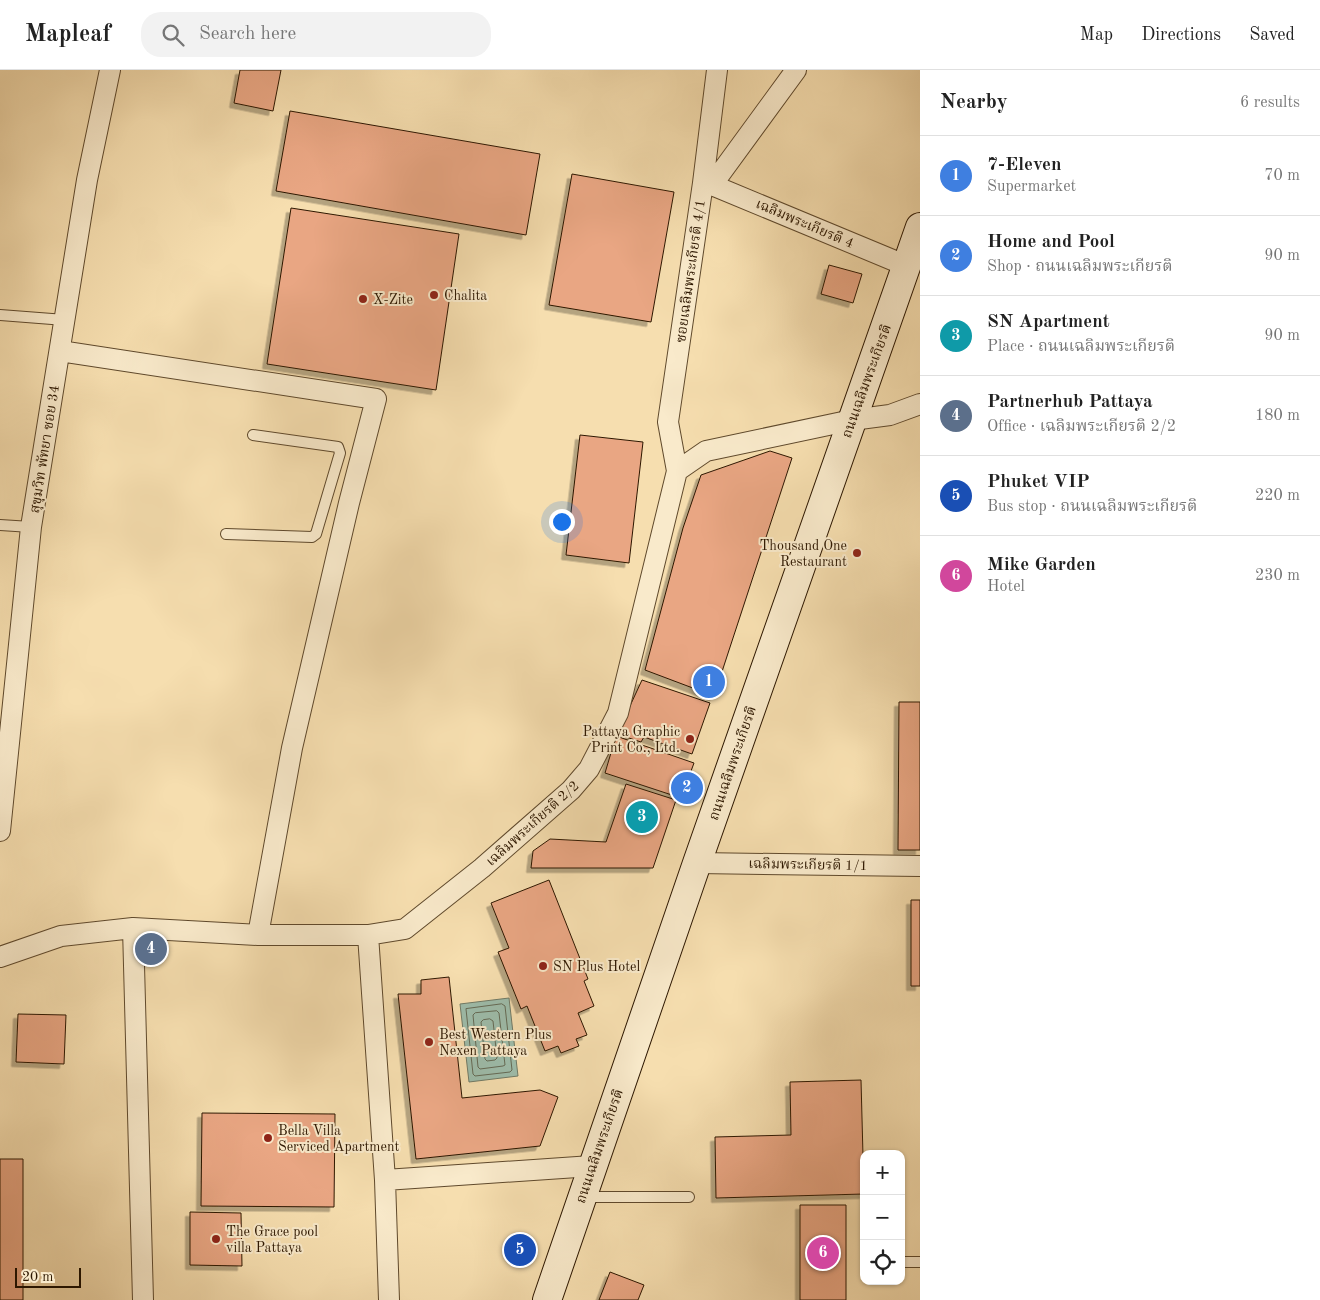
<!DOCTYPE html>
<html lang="en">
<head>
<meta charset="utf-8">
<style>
  body { margin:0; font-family:"Old Standard TT","Noto Serif Thai",serif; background:#f2f2f2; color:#222 }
  .controls { position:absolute; right:15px; bottom:15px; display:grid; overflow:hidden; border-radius:10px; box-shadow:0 1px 4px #0004 }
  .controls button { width:45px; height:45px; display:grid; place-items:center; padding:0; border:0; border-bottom:1px solid #e0e0e0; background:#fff; color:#222; font:25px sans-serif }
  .scale { position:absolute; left:15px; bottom:12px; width:66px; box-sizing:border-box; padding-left:5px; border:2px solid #2d1700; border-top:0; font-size:14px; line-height:18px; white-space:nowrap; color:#2d1700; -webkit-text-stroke:4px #f9eacb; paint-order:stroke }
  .you { position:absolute; left:561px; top:451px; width:18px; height:18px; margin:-12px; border:4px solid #fff; border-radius:50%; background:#1a73e8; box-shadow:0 0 0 8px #1a73e833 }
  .badge { display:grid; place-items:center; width:32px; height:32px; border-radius:50%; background:#8f2418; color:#fff; font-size:16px; font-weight:700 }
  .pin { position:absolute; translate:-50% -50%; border:2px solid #fff; box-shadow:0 1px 5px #0006 }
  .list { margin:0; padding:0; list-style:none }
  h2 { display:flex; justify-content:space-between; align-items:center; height:65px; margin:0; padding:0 20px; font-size:21px }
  h2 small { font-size:16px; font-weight:400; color:#767676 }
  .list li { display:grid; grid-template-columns:32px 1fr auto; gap:15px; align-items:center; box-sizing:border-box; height:80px; padding:0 20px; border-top:1px solid #e0e0e0 }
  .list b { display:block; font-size:19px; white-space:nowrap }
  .list p { margin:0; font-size:16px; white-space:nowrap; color:#767676 }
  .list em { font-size:16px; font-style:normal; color:#767676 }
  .icon { flex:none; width:28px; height:28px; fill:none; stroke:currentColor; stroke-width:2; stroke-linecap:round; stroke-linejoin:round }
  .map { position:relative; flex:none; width:920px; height:1230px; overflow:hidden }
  header { display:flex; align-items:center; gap:30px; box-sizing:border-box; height:70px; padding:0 25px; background:#fff; border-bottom:1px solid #e0e0e0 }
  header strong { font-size:24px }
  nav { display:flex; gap:28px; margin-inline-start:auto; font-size:18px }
  .search { width:350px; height:45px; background:#f2f2f2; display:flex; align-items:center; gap:12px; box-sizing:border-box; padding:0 18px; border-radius:20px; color:#767676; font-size:19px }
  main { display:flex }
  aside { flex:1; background:#fff }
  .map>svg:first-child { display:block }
  .water { fill:#9dbcaa; stroke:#707a66 }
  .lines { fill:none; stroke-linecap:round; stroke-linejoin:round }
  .shore { stroke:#656a55; stroke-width:1 }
  .building { fill:#e9a683; stroke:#2d1700; filter:url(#shadow) }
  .lane-casing { stroke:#5f492c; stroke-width:12 }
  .street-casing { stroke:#5f492c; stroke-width:22 }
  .secondary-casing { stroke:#2d1700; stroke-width:30 }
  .lane { stroke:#f9eacb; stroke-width:10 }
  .street { stroke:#f9eacb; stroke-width:20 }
  .secondary { stroke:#f9eacb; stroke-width:28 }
  .poi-dot { fill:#8f2418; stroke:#f9eacb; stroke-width:2 }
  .labels { text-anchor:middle; stroke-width:4; stroke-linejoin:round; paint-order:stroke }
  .street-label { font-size:14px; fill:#2d1700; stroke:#f9eacb }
  .poi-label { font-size:14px; fill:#2d1700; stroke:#f9eacb; text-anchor:start }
</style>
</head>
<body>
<header>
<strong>Mapleaf</strong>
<div class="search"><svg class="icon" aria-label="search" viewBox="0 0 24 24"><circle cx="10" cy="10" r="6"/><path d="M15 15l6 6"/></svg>Search here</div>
<nav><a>Map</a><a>Directions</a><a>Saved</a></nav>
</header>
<main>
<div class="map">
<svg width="920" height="1230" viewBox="0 0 920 1230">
  <defs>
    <filter id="shadow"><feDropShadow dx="-4.5" dy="4.5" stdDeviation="0" flood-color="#0004"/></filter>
  </defs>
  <rect width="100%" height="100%" fill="#f6deaf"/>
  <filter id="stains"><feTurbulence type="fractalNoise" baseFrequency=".004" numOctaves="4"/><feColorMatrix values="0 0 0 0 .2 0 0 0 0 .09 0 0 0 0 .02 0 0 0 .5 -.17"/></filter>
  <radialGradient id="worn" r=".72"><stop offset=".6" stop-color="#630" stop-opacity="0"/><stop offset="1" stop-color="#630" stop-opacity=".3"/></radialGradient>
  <path class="water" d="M509,928l9,78 -49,6 -9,-78z"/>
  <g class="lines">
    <path class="shore" d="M502,934l3,2 7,64 -2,2 -35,4 -2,-2 -7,-65z
      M497,941l2,2 6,52 -2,1 -23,3 -2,-2 -5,-52 2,-2z
      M490,949l3,2 4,37 -2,2 -8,1 -2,-2 -4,-37 2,-2z"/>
  </g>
  <path class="building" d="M240,0h41l-8,41 -39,-8z
    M290,41l250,43 -14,81 -250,-44z
    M572,104l102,18 -23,130 -102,-17z
    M291,138l168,26 -23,156 -169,-26z
    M829,195l33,9 -9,29 -32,-9z
    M580,365l63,7 -14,121 -63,-8z
    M770,381l22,7 -78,238 -69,-26 38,-142 18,-53z
    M642,610l68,23 -18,51 -48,-17 -3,5 -24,-8z
    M899,632h21v148h-22z
    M616,666l78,27 -13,35 -76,-25z
    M626,714l50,16 -23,68h-122l2,-17 17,-12 56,3z
    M549,810l39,99 -4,2 10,25 -16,7 9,22 -11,4 3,7 -18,7 -3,-7 -13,5 -18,-45 -6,3 -23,-57 11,-4 -18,-45z
    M911,830h9v86h-9z
    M449,907l13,121 78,-8 18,7 -18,49 -124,13 -18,-165h23v-14z
    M18,944l48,1 -2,49 -48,-2z
    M861,1010l3,114 -148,4 -1,-61 76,-2 -1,-53z
    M202,1043l133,1 -1,93 -133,-1z
    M0,1089h23v141h-23z
    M800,1135h46v95h-46z
    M190,1142l51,1 1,53 -52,-1z
    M610,1202l34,13 -6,15h-39z"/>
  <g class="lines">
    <defs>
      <path id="lane" d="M0,245l65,5
        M0,455l31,2
        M226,464l86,3 4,-3 24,-81 -2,-6 -85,-12
        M583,1127h106
        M905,1192h15"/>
      <path id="street" d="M703,113l9,2 195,81
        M712,115l84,-115
        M60,281l316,48 -27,104 -57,245 -34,187
        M677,401l-9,-49 35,-239 14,-113
        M0,761l31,-304 56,-347 23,-110
        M697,793l223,3
        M133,858l10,372
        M368,865l17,245 4,120
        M0,887l61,-21 72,-8 125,7h110l37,-6 77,-61 89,-78 18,-21 29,-56 59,-242 29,-20 146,-31 38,-5 30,-11
        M385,1110l207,-14"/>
      <path id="secondary" d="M547,1230l150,-437 223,-636"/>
    </defs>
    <use href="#lane" class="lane-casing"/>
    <use href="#street" class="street-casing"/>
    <use href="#secondary" class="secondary-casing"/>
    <use href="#lane" class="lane"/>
    <use href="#street" class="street"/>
    <use href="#secondary" class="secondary"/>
  </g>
  <g class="poi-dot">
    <circle cx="434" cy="225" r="5"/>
    <circle cx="363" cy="229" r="5"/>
    <circle cx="857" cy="483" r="5"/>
    <circle cx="690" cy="669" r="5"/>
    <circle cx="543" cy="896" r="5"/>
    <circle cx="429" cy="972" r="5"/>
    <circle cx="268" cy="1068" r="5"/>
    <circle cx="216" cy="1169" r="5"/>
  </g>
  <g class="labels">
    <g class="street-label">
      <text transform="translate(805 153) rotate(23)" y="5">เฉลิมพระเกียรติ 4</text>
      <text transform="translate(690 201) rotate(-82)" y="5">ซอยเฉลิมพระเกียรติ 4/1</text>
      <text transform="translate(866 311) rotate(-70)" y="5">ถนนเฉลิมพระเกียรติ</text>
      <text transform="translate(44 379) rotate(-81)" y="5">สุขุมวิท พัทยา ซอย 34</text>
      <text transform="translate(732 693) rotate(-71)" y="5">ถนนเฉลิมพระเกียรติ</text>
      <text transform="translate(532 753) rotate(-42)" y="5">เฉลิมพระเกียรติ 2/2</text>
      <text transform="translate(808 794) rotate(1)" y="5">เฉลิมพระเกียรติ 1/1</text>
      <text transform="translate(599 1076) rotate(-71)" y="5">ถนนเฉลิมพระเกียรติ</text>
    </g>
    <g class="poi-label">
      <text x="444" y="230">Chalita</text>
      <text x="373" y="234">X-Zite</text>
      <text x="847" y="480" text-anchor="end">Thousand One<tspan x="847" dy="16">Restaurant</tspan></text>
      <text x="680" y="666" text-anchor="end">Pattaya Graphic<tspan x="680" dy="16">Print Co., Ltd.</tspan></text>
      <text x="553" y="901">SN Plus Hotel</text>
      <text x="439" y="969">Best Western Plus<tspan x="439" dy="16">Nexen Pattaya</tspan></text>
      <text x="278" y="1065">Bella Villa<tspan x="278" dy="16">Serviced Apartment</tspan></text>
      <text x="226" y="1166">The Grace pool<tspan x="226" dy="16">villa Pattaya</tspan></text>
    </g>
  </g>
  <rect width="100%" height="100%" filter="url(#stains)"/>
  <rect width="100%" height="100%" fill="url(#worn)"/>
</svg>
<div class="controls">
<button>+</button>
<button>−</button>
<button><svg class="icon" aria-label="locate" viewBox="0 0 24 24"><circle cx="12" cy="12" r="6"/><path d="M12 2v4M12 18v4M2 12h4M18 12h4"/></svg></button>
</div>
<div class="scale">20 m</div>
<div class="you"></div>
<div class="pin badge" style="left:709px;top:612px;background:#3f7fe0">1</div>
<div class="pin badge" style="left:687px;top:718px;background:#3f7fe0">2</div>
<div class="pin badge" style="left:642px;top:747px;background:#0f9aa8">3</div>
<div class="pin badge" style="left:151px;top:879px;background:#5c6f8a">4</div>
<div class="pin badge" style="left:520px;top:1180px;background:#1a4fb4">5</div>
<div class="pin badge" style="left:823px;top:1183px;background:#d1479c">6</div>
</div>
<aside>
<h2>Nearby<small>6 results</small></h2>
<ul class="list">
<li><span class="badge" style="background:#3f7fe0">1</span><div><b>7-Eleven</b><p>Supermarket</p></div><em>70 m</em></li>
<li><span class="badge" style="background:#3f7fe0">2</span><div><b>Home and Pool</b><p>Shop · ถนนเฉลิมพระเกียรติ</p></div><em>90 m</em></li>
<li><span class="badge" style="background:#0f9aa8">3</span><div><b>SN Apartment</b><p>Place · ถนนเฉลิมพระเกียรติ</p></div><em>90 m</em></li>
<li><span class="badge" style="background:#5c6f8a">4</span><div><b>Partnerhub Pattaya</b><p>Office · เฉลิมพระเกียรติ 2/2</p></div><em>180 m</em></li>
<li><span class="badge" style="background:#1a4fb4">5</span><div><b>Phuket VIP</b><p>Bus stop · ถนนเฉลิมพระเกียรติ</p></div><em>220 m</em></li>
<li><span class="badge" style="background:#d1479c">6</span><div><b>Mike Garden</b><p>Hotel</p></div><em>230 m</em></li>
</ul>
</aside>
</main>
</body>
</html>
